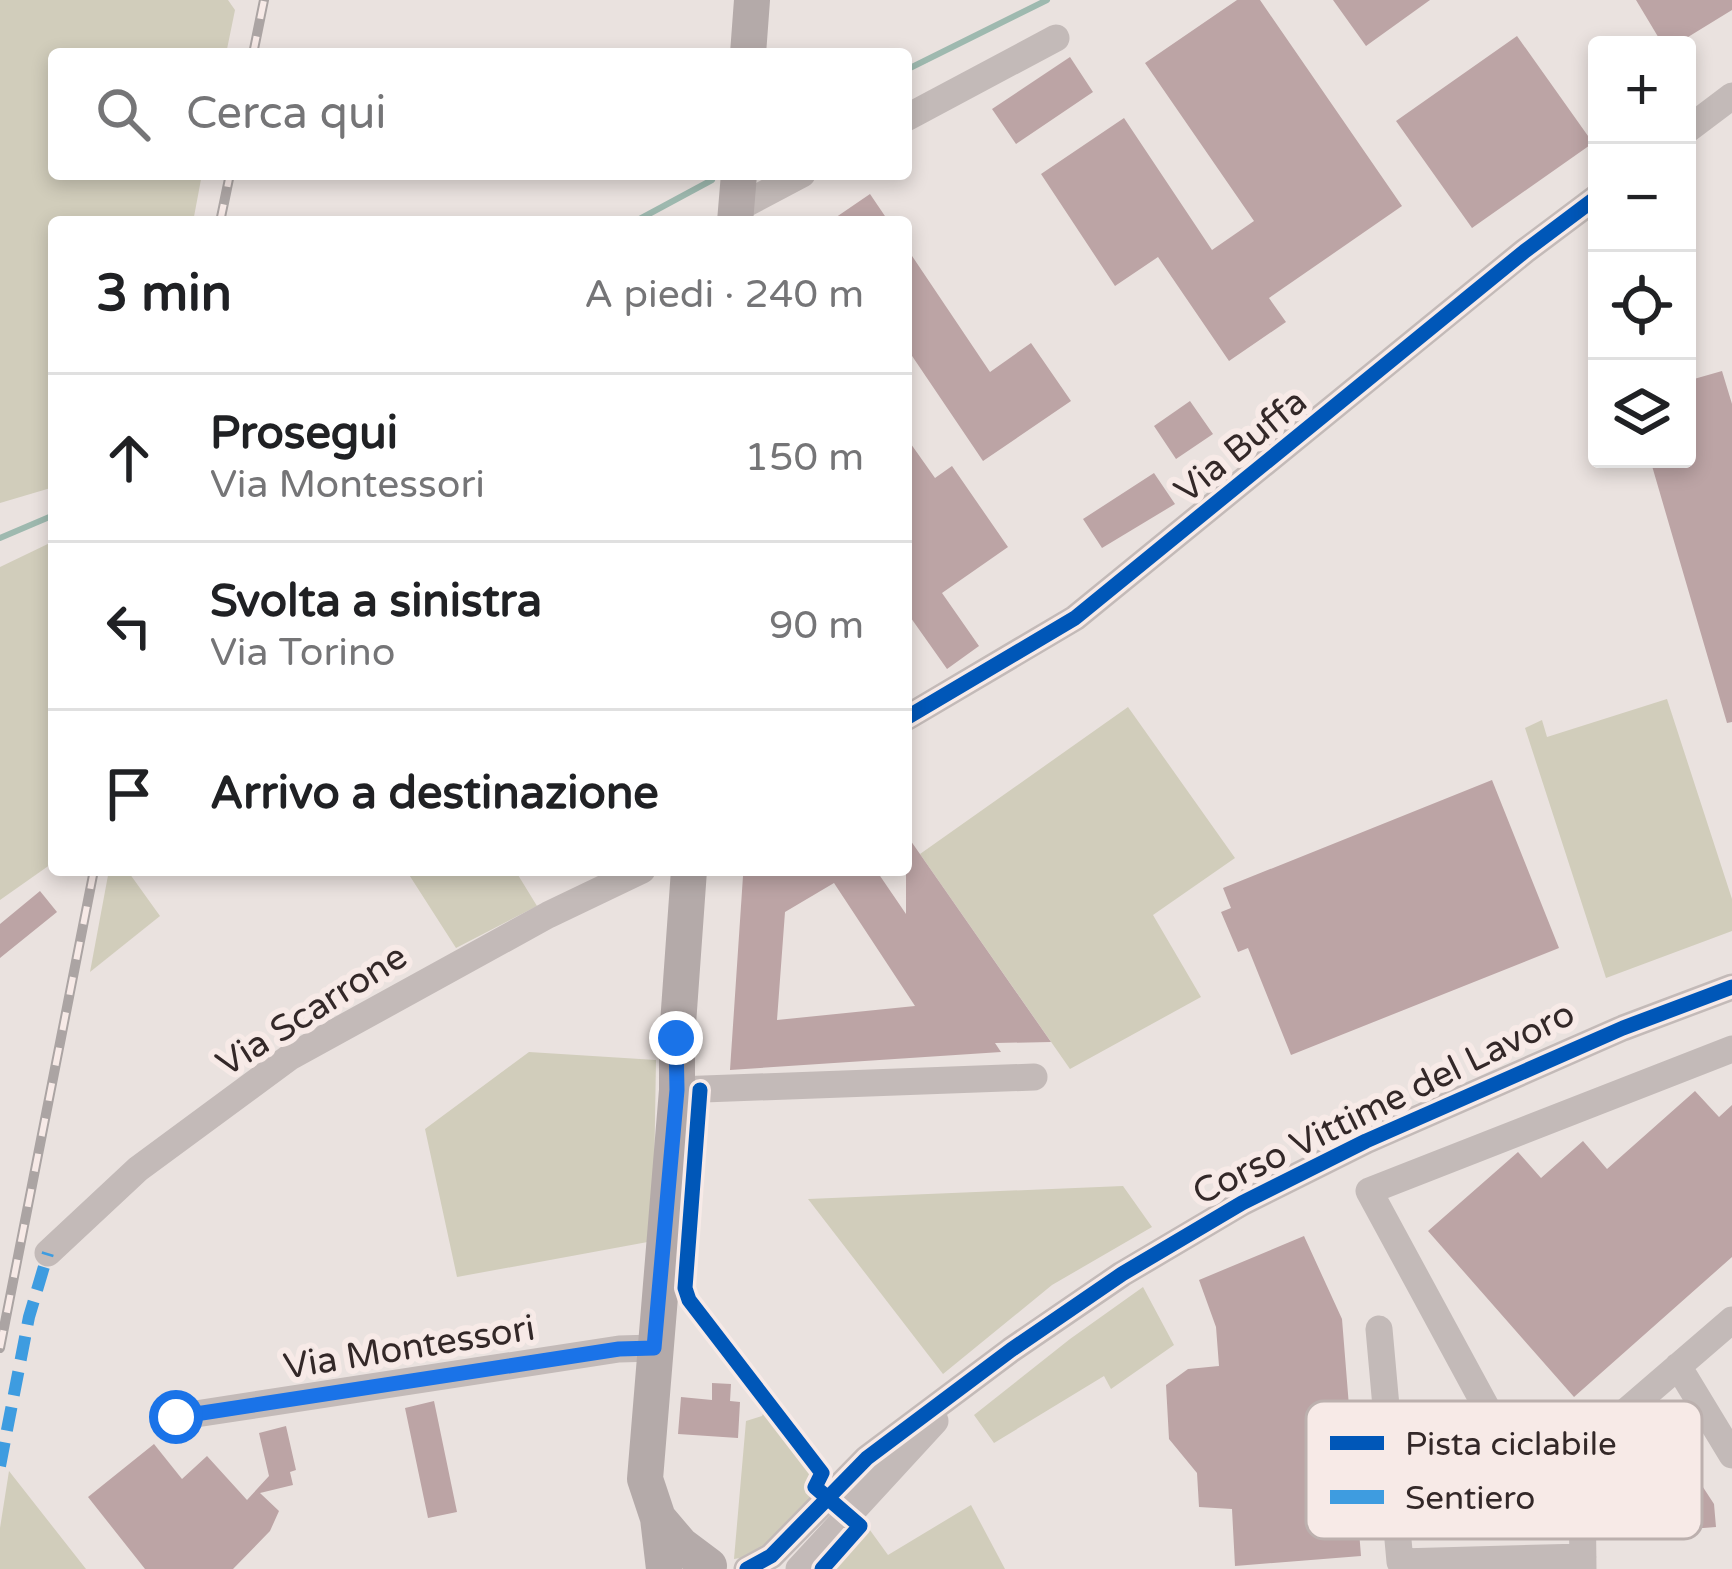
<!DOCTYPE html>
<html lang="it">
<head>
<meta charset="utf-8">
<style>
  body { margin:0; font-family:"Varela Round",sans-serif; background:#f2f2f2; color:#202124 }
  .controls { position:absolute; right:36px; top:36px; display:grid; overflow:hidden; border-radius:12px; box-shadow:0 6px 18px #0003 }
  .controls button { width:108px; height:108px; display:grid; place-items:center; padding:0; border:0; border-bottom:3px solid #e0e0e0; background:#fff; color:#202124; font:60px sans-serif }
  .stop { position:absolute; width:36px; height:36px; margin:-27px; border:9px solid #1a73e8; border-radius:50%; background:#fff }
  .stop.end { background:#1a73e8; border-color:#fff; box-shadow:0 3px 12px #0008 }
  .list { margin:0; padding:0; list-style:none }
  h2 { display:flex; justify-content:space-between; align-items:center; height:156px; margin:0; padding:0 48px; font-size:51px }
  h2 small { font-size:39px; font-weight:400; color:#757577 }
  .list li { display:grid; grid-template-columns:78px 1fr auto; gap:36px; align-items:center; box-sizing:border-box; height:168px; padding:0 48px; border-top:3px solid #e0e0e0 }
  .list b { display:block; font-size:45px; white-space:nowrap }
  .list p { margin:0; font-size:39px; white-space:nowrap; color:#757577 }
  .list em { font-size:39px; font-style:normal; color:#757577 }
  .icon { flex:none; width:66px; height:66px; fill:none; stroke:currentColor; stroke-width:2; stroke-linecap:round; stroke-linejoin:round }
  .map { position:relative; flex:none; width:1732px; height:1569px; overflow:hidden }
  .search { position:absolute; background:#fff; box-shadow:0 6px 18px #0003; left:48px; top:48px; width:864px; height:132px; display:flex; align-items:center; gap:30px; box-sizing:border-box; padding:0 42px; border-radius:12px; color:#757577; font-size:45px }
  .panel { position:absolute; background:#fff; box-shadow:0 6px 18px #0003; left:48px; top:216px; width:864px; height:660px; border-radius:12px }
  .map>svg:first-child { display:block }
  .green { fill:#d1cdbb }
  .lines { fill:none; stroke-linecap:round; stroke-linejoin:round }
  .stream { stroke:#9eb9af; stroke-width:6 }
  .building { fill:#bca4a5; fill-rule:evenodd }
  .street { stroke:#c3bab8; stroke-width:27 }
  .secondary { stroke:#b4aaa9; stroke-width:36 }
  .rail-casing { stroke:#aba4a3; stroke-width:10 }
  .rail { stroke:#f7eae7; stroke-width:6; stroke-dasharray:18; stroke-linecap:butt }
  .quiet { stroke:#3e9ce0; stroke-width:12; stroke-dasharray:24 12; stroke-linecap:butt }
  .cycleway-casing { stroke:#f7eae7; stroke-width:22 }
  .cycleway { stroke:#0057b8; stroke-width:15 }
  .route { stroke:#1a73e8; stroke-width:15 }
  .labels { text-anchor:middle; stroke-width:12; stroke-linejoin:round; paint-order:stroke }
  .street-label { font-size:36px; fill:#332828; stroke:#f7eae7 }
  .key { fill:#f7eae7; stroke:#bcb0ae; stroke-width:3 }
  .key-label { font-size:33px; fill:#332828 }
</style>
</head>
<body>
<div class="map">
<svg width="1732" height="1569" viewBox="0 0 1732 1569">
  <rect width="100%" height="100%" fill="#eae2df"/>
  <path class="green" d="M0,0h228l7,10 -9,44h-172v120h148l-9,48h-139v265l-54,16z
    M54,541v321l-54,38v-333z
    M1667,699l65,200v32l-126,47 -81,-250 17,-8 5,17z
    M1128,707l107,151 -82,57 48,82 -131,72 -150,-215z
    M109,870h18l33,46 -70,56z
    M406,870h109l22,36 -81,42z
    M529,1052l127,8 -3,181 -196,36 -32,-148z
    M1123,1186l29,41 -100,58 -109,89 -135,-175z
    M1143,1287l31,58 -63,44 -7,-13 -110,67 -20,-28 96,-76z
    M771,1397l59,80 -72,78 -24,4 12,-138 16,-5z
    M9,1471l77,98h-86v-41z
    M971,1505l34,64h-170l32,-43 21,29z"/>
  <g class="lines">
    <path class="stream" d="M906,70l141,-70
      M634,222l78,-42
      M0,538l54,-23"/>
  </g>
  <path class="building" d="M1237,0h23l142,206 -133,92 17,24 -57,39 -71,-104 -43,29 -74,-112 83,-56 88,132 42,-29 -109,-158z
    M1333,0h97l-64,46z
    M1636,0h96v10l-57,35h-12z
    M1517,36l76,107 -121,85 -76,-107z
    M1070,57l23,35 -77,52 -24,-35z
    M870,194l19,28h-60z
    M906,247l84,125 41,-29 40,58 -88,60 -77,-114z
    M1722,371l10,33v318l-5,1 -77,-264h37v-78z
    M1190,401l23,33 -37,25 -22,-33z
    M906,437l29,41 17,-12 56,81 -66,46 37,53 -32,23 -41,-58z
    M1154,473l21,31 -73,44 -19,-29z
    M1492,780l67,168 -268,107 -43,-107 -10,4 -17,-40 10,-4 -8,-20z
    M906,834l145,208 -56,1 6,9 -271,18 13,-194 9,-6h124l30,44zM834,883l81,123 -138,14 8,-108z
    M40,891l17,21 -57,46v-34z
    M1695,1091l24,26 13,-12v152l-158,140 -146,-166 90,-79 23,26 42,-37 24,28z
    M1304,1236l38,83 19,237 -126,10 -3,-57 -33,-2 -2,-34 -28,-34 -3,-54 22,-16 31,-3 -3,-39 -17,-47z
    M712,1383l19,1 -1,17 10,1 -2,36 -60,-4 3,-37 31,3z
    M434,1401l23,111 -29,6 -23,-110z
    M286,1426l10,44 -6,2 3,13 -33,8 19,18 -9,20 -37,38h-88l-57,-72 66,-53 28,35 25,-23 40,44 22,-24 -10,-43z
    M1682,1455l32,49 2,23 -88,7 -4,-42z"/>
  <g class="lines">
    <path class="street" d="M906,118l150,-80
      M1687,130l45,-34
      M736,209l66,-35
      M906,718l169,-100 450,-367 72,-54
      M677,1090l357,-13
      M48,1253l90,-84 152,-112 258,-142 94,-45
      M1379,1329l21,233 183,-5
      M1678,1366l54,89
      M176,1417l443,-68 35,-1
      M1590,1460l-99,-44 -122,-225 363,-142
      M747,1569l24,-13 96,-98 144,-108 111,-76 120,-71 124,-62 257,-113 109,-41
      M799,1569l136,-148
      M1583,1569l-1,-90 20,-47 130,-112"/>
    <path class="secondary" d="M748,54l4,-54
      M735,222l4,-48
      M658,1518l23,27 28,21
      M664,1569l-6,-51 -13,-39 32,-389v-52l12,-168"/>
    <defs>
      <path id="rail" d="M253,54l11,-54
        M220,222l10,-48
        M0,1348l94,-478"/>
    </defs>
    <use href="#rail" class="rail-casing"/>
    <use href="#rail" class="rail"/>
    <path class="quiet" d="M0,1466l29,-149 19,-64"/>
    <defs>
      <path id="cycleway" d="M906,718l169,-100 450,-367 72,-54
        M700,1090l-15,198 4,12 133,173 -7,14 45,39 -38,43
        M747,1569l24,-13 96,-98 144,-108 111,-76 120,-71 124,-62 257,-113 109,-41"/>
    </defs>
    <use href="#cycleway" class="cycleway-casing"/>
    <use href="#cycleway" class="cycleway"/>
  </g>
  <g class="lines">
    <path class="route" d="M176,1417l443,-68 35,-1 23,-258 -1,-52"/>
  </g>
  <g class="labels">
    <g class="street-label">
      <text transform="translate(1240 445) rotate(-39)" y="13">Via Buffa</text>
      <text transform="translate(311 1009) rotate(-32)" y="13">Via Scarrone</text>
      <text transform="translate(1383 1102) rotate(-26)" y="13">Corso Vittime del Lavoro</text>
      <text transform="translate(409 1346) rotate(-9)" y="13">Via Montessori</text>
    </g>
  </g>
  <rect x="1306" y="1401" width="396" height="138" rx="18" class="key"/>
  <rect x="1330" y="1436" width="54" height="14" fill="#0057b8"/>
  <rect x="1330" y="1490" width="54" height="14" fill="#3e9ce0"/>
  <g class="key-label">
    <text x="1405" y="1455">Pista ciclabile</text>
    <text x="1405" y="1509">Sentiero</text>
  </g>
</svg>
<div class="controls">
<button>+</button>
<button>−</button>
<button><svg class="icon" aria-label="locate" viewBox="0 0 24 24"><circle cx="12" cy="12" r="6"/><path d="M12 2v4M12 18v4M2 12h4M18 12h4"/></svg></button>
<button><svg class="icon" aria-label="layers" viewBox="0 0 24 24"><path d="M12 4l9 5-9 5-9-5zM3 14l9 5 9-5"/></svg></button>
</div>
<div class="stop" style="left:176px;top:1417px"></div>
<div class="stop end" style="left:676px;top:1038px"></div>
<div class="search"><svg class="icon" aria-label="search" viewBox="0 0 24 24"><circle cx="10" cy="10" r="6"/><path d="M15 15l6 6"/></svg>Cerca qui</div>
<section class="panel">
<h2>3 min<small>A piedi · 240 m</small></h2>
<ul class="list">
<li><svg class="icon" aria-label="ahead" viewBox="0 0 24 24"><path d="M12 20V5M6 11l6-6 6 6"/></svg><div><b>Prosegui</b><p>Via Montessori</p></div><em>150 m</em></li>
<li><svg class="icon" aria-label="left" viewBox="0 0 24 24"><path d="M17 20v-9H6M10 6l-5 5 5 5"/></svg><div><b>Svolta a sinistra</b><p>Via Torino</p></div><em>90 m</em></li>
<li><svg class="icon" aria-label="arrive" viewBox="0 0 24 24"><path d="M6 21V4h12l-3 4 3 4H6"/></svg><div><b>Arrivo a destinazione</b></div></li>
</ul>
</section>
</div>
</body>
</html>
